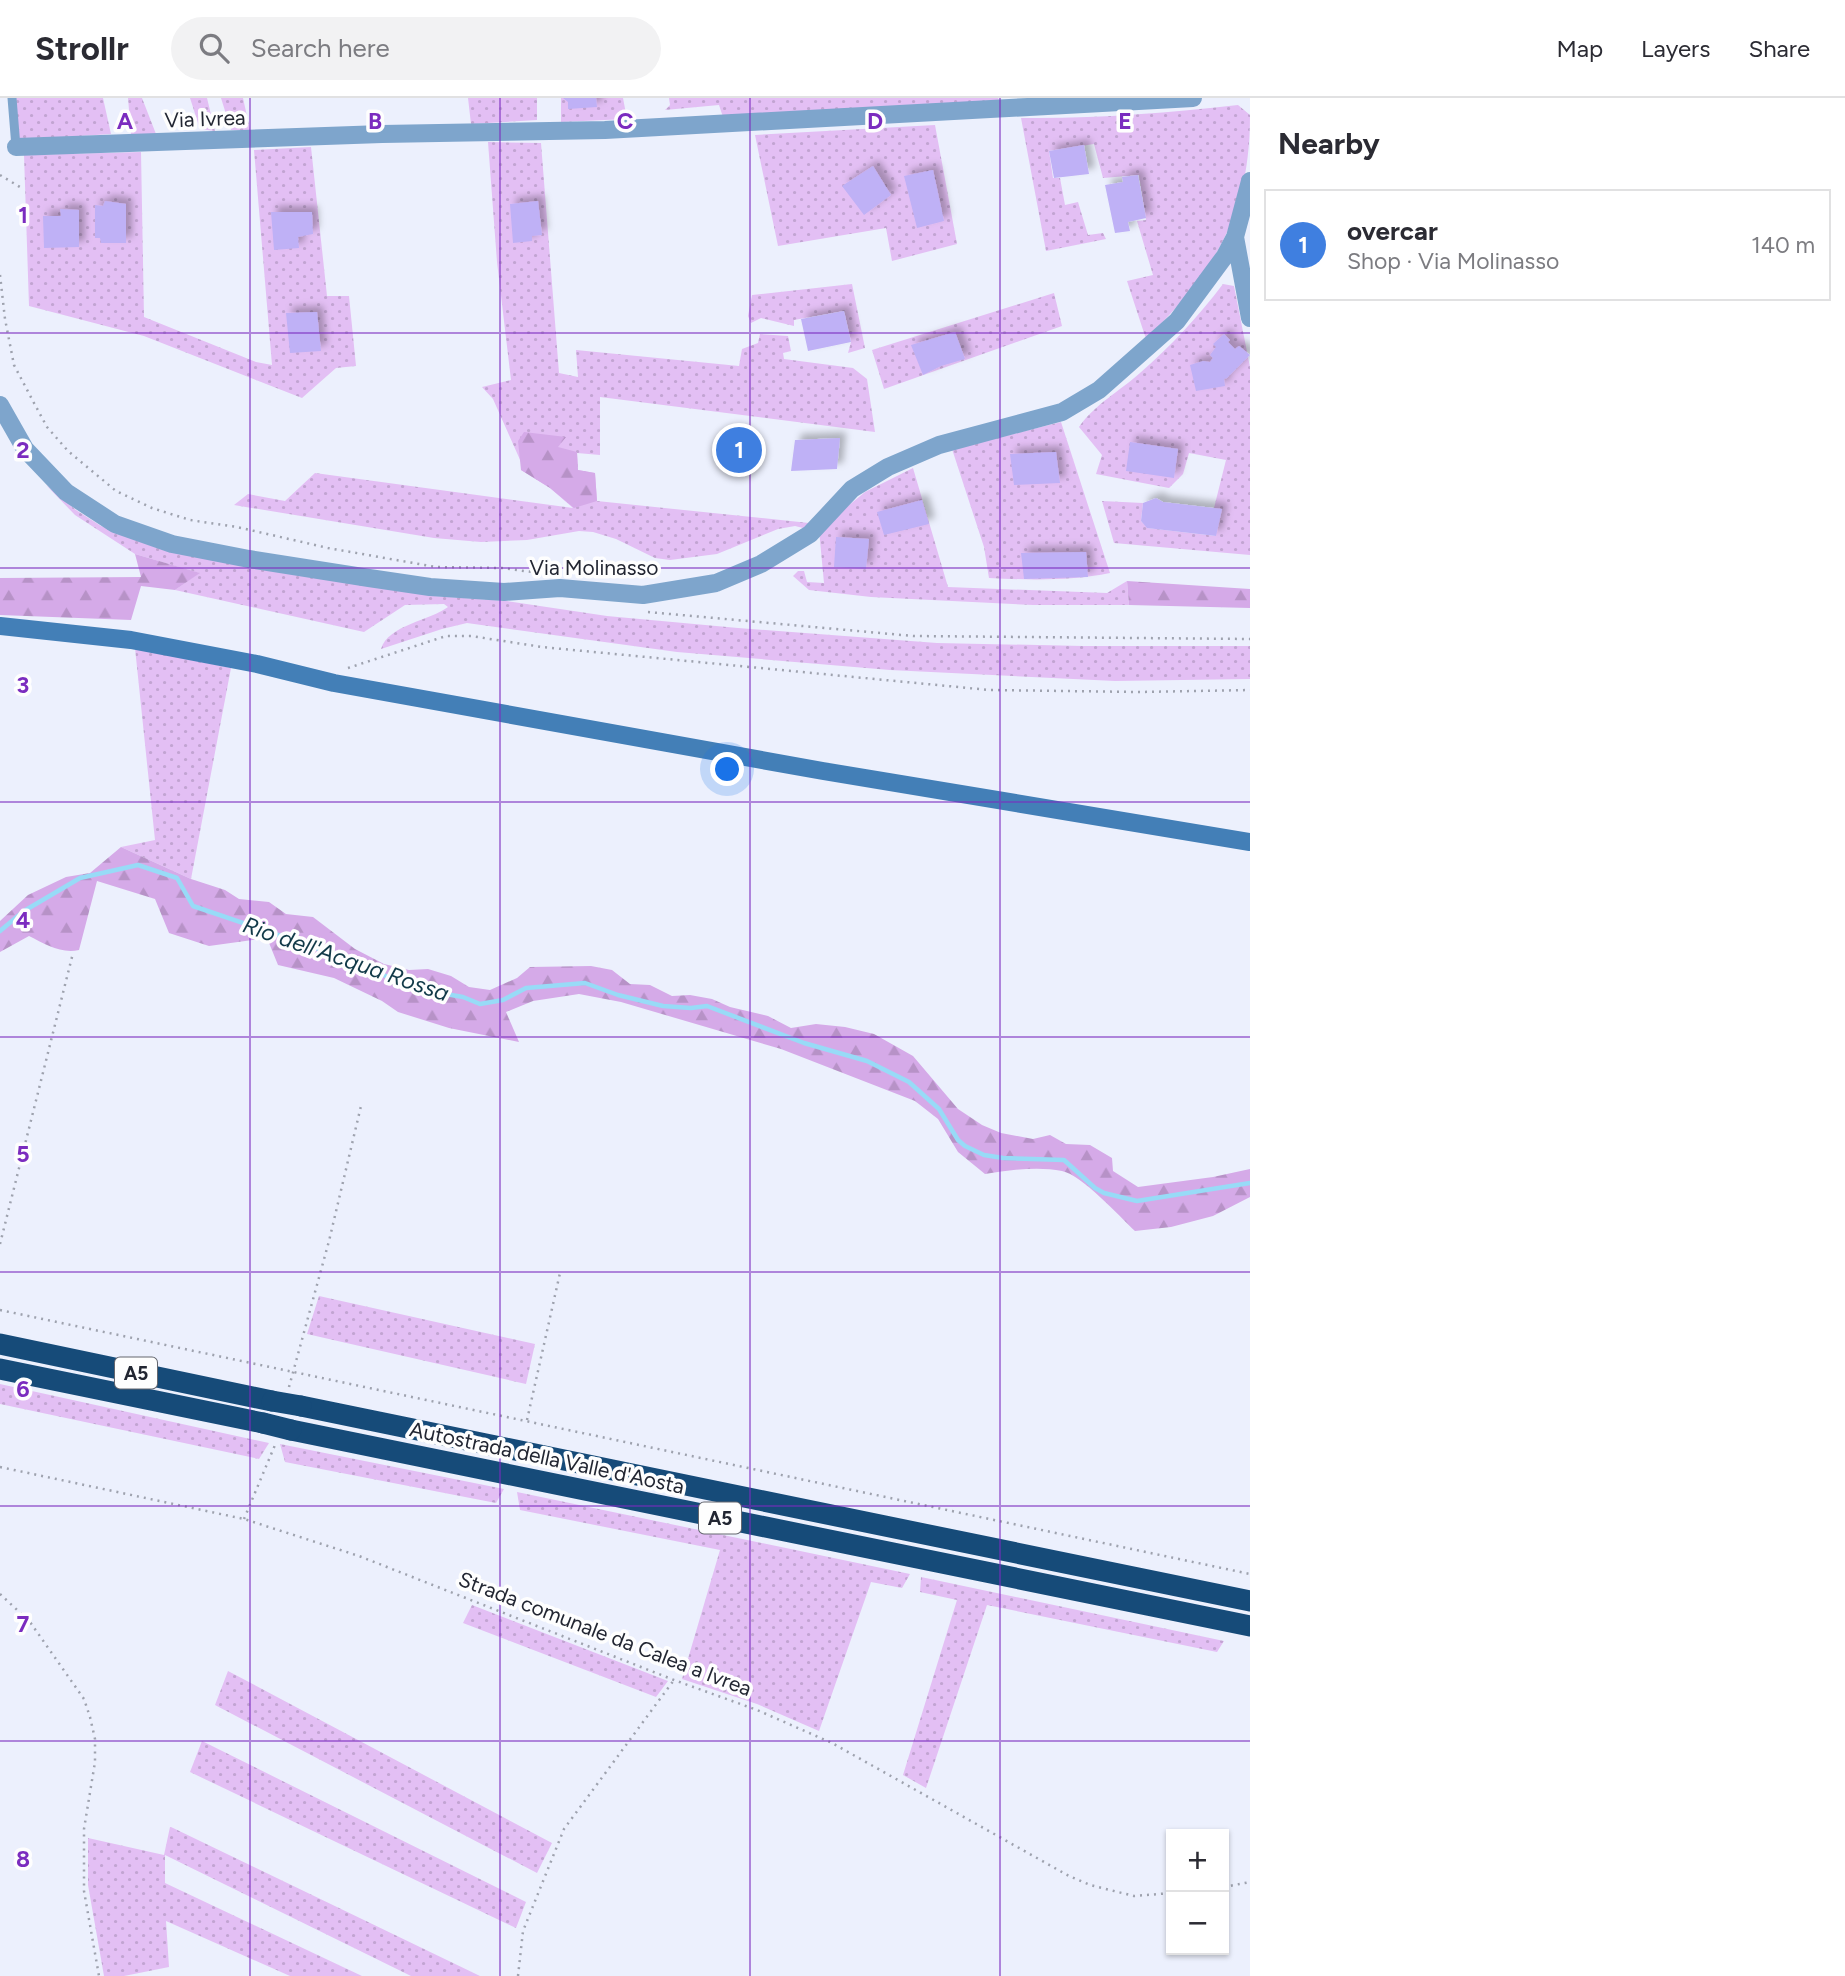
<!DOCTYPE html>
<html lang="en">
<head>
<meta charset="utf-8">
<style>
  body { margin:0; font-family:Figtree,sans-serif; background:#f2f2f3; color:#2b2b33 }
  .controls { position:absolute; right:21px; bottom:21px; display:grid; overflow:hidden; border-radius:0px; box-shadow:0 2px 5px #0004 }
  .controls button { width:63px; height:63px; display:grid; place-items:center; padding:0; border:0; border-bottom:2px solid #e1e1e2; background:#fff; color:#2b2b33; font:35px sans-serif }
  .you { position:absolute; left:728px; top:672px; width:24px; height:24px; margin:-18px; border:5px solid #fff; border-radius:50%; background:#1a73e8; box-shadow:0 0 0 10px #1a73e833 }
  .badge { display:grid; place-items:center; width:46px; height:46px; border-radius:50%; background:#a60c25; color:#fff; font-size:23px; font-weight:700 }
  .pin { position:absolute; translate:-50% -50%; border:4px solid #fff; box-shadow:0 2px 7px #0006 }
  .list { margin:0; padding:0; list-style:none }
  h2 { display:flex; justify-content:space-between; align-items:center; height:91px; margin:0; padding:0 28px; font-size:30px }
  h2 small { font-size:23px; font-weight:400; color:#7c7c81 }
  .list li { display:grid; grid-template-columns:46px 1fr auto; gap:21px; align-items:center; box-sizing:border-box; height:112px; margin:0 14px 14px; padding:0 14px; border:2px solid #e1e1e2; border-radius:0px }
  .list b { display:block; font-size:26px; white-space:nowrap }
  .list p { margin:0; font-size:23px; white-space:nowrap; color:#7c7c81 }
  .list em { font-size:23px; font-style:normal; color:#7c7c81 }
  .icon { flex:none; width:38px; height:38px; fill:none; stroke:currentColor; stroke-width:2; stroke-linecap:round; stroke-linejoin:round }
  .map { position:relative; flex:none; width:1250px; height:1878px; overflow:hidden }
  header { display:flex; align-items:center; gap:42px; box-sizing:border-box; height:98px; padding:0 35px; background:#fff; border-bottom:2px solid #e1e1e2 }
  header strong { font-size:33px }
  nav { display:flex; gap:38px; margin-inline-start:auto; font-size:24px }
  .search { width:490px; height:63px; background:#f2f2f3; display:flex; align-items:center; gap:18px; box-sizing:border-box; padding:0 24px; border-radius:38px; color:#7c7c81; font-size:26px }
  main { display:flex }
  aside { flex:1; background:#fff }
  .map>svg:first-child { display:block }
  .grass { fill:url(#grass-dots) }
  .forest { fill:url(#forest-firs) }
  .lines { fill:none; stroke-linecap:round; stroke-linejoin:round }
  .stream { stroke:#98dbf7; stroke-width:4.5 }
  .building { fill:#bfb1f6; filter:url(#shadow) }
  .path { stroke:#9ea2ae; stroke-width:2.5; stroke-dasharray:2 5; stroke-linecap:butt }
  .lane { stroke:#7ea5cc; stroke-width:9 }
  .street { stroke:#7ea5cc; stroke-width:18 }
  .secondary { stroke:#437fb7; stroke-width:18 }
  .highway { stroke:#164b79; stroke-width:21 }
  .highway-bridge { stroke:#164b79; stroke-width:21 }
  .grid { fill:none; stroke:#7b2cbf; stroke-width:2; stroke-opacity:0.55 }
  .labels { text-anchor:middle; stroke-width:7; stroke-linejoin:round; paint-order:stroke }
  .shield { fill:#fefefe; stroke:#64676f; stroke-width:2 }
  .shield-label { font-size:19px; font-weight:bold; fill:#222632 }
  .street-label { font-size:21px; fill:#222632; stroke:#fefefe }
  .water-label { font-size:23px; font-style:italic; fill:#113948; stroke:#fefefe }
  .grid-label { font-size:23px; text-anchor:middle; font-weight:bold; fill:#7b2cbf; stroke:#fefefe; stroke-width:7; stroke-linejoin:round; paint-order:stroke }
</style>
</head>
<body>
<header>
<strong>Strollr</strong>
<div class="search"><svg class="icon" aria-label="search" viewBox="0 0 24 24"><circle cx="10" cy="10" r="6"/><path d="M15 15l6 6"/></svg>Search here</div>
<nav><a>Map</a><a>Layers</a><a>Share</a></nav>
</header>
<main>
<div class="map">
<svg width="1250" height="1878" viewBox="0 0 1250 1878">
  <defs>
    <pattern id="grass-dots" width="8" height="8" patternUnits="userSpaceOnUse" patternTransform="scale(1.75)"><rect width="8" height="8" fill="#e3bff4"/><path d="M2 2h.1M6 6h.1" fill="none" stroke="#c2a4d2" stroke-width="1.8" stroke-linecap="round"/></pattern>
    <pattern id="forest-firs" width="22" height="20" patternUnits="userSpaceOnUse" patternTransform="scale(1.75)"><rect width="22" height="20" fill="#d5aae8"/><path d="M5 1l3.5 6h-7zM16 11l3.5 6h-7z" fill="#b792c7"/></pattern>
    <filter id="shadow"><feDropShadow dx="6" dy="-6" stdDeviation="3.5" flood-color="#0004"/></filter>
  </defs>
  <rect width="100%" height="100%" fill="#ecf0fd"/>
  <path class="grass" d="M14,0h89l8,36 -93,6z
    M128,0h14l14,36h-25z
    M190,0h17l8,33 -15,-2z
    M221,0h22l7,32h-19z
    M468,0h69v22l-66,4z
    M561,0h62l4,21 -66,3z
    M669,0h329l3,5 -278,14 -4,-12 -54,5 5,-5z
    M1238,7l12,10c0,100 -35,156 -104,224l-19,-58 26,-6 -16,-54 9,-1 -7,-45 -36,3 -9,-34 -45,7 4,27h7l5,27 13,-3 10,33 15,-2 3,6 -60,12 -25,-133c73,1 144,-5 217,-13z
    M935,27l22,119 -65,17 -6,-33 -108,18 -23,-111z
    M488,44l53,1 18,230 19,4 -2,-27 163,16 3,-17 16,-6 2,-9 28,2 3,15 -8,2 1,6 69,9 14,11 8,53 -275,-35v58l-23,-2 1,17 17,3 2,28 212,22 -2,6 -12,-3 -17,3 -61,25 -47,6 -15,-2 -39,-19 -23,-7 -14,-1 -52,9 -46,2 -47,-4 -200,-33 14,-11 37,7 30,-28 258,35 -23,-20 -29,-18v-8l-28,-63 -11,-12 29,-7 -14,-118z
    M311,49l16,149h22l7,70 -20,2 -34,30 -158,-62 -115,-30 -5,-151 117,-3 3,165 112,45 16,3 -18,-215z
    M852,186l13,64 -17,5 3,-11 -7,-31 -50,9v6l-33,-8 -10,5 -3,-7 4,-21z
    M1223,186l11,2 16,81v188l-136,-12 -12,-42 41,2 -2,18 7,7 68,8 -2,-28 12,-48 -37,-7 -6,21 -14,14 -73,-14 6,-19 -23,-28c16,-23 41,-36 61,-54 31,-27 58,-56 83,-89z
    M1054,195l8,33 -178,63 -12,-39z
    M1061,324l49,151c-39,8 -80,7 -121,5l-5,-31 -32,-98z
    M913,370l35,119 159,6 20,-12 2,24h-96l-162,-8 -62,-7 -16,-14 5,-5h6l3,11 17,1 -5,-53 46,-38z
    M46,387l30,25 25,16 70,26 263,44 73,5 100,15 131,12 199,15 146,3h167v33l-135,2 -225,-11 -213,-18 -210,-29 -25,6 -61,20c7,-24 50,-29 67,-42l-4,-3 -39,1 -41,27 -189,-42 24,-17 -64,-19 -60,-39z
    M135,550l96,20 -40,211 -70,-32 34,-7z
    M319,1198l216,48 -9,40 -219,-50z
    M0,1286l269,59 -10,16 -259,-55z
    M280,1346l224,45 -8,14 -211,-41z
    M517,1394l393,82 -8,14 -31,-6 -52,149 -62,-27 -75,-25 38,-129 -200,-40z
    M921,1479l303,64 -7,11 -230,-47 -61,183 -23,-13 54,-175 -37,-8z
    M472,1507l196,76 -12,16 -193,-74z
    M228,1573l324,172 -15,30 -322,-168z
    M202,1643l324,161 -10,26 -326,-156z
    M170,1729h1l309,149h-69l-246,-121v28l197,93h-72l-124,-55 3,46 -45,9h-20l-16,-91v-47l76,17z"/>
  <path class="forest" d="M524,334l42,5 -8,10 19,5 1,18 17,3 2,28 -23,7 -24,-20 -29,-18 -3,-29z
    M135,456l65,19 -25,17 -34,-4 -10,34 -131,-5v-37l141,-1z
    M1127,483l123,8v19l-121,-3z
    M121,749l70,32 34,11 14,9 30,3 17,12 27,3 42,32 29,15 25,6 19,-1 23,7 18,11 21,3 27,-12 13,-11 61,-1 21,4 18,14 20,1 22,11 18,-1 22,4 18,8 38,9 23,12 25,-4 29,3 29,7 39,22 45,53 24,16 19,8 32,6 17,-4 16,9 24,1 22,13 1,13 25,16 75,-10 37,-8v28l-37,19 -42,11 -36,4c-16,-15 -53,-56 -73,-60 -24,-5 -53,-1 -77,3l-27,-22 -20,-33 -23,-18 -134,-52 -160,-47 -42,-8 -46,7 -27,11 13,30 -70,-14 -51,-16 -16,-11 -48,-23 -56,-13 -11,-27 -58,8 -40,-13 -14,-34 -58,-18 -18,69c-18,4 -34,-6 -50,-14l-29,16v-31l28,-26 38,-18 24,-4z"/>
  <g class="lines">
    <path class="stream" d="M0,833l24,-20 56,-33 58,-13 39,13 16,28 135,46 89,37 46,8 17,7 23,-4 23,-12 59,-5 33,12 45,11 28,2 16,-2 97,37 63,18 42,21 30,27 19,31 7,6 19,9 19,3 61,2 31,28 9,5 33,8 113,-18"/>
  </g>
  <path class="building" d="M563,0h33l1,9 -29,2v-7z
    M1084,47l5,29 -35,4 -5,-27z
    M873,68l18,29 -27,20 -22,-29z
    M933,72l11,51 -27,7 -13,-52z
    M1138,77l8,43 -18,4 2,9 -15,2 -10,-48 18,-3 -1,-5z
    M105,103l21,3v39h-25l-1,-5h-5v-33l8,1z
    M538,103l4,34 -10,1v5l-19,2 -3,-39z
    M60,111l19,1v37l-35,1 -1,-32h18z
    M271,114h41l1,22 -15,3 1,11 -25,2z
    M844,213l7,31 -43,9 -7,-32z
    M317,214l4,39 -31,2 -4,-40z
    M955,234l10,27 -24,7 -18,9 -12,-30z
    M1224,236l6,6 -2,2 7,7 4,-3 11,9 -23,23 -3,1 1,7 -29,5 -6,-26 13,-4 7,1 3,-4 -3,-3 6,-8 -3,-3z
    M840,340l-3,31 -46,2 4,-31z
    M1130,344l48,7 -4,29 -48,-7z
    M1056,354l4,31 -46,2 -4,-31z
    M1156,400l7,4 59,7 -6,27 -69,-8 -6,-7 2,-18z
    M922,402l7,24 -45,11 -7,-23z
    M836,439l33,2 -3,30 -32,-2z
    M1086,454l2,25 -64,2 -3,-26z"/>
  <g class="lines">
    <path class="path" d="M0,77l20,12
      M0,177l5,44 9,46 20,38 13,24 21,24 48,40 36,17 38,12 47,7 91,21 108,19 66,1 30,4
      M648,514l265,24 337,3
      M348,570l98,-32h25l71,11 447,43 151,2 110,-2
      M0,1146l73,-291
      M0,1212l1250,264
      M289,1289l40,-146 32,-135
      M527,1322l33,-147
      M0,1369l244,52 115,37 315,124 83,30 75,33 237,133 21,9 44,11 37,-3
      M244,1421l31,-74
      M0,1496l30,28 54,77 6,18 5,22v23l-11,67v62l15,85
      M1224,1789l26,-5
      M518,1878l5,-45 41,-102 110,-149"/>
    <path class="lane" d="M12,0l4,49"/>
    <path class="street" d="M16,49l366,-13 223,-4 588,-32
      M1235,139l15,81
      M0,307l25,44 41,43 49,32 57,20 77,15 120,19 61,9 74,5 56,-4 83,7 73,-12 45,-19 49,-30 42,-45 36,-22 51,-22 123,-33 37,-22 78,-69 48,-65 10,-19 15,-56"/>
    <path class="secondary" d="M0,528l131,14 126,24 77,19 489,88 427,71"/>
    <path class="highway" d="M0,1246l272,57
      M0,1271l263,54
      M301,1308l949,195
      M291,1332l959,196"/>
    <path class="highway-bridge" d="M272,1303l29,5
      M263,1325l28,7"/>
  </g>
  <path class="grid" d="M250,0v1878M500,0v1878M750,0v1878M1000,0v1878M0,235h1250M0,470h1250M0,704h1250M0,939h1250M0,1174h1250M0,1408h1250M0,1643h1250"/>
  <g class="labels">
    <g class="shield">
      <rect x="115" y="1259.5" width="42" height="31" rx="5"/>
      <rect x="699" y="1404.5" width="42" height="31" rx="5"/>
    </g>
    <g class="shield-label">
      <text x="136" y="1282">A5</text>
      <text x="720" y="1427">A5</text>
    </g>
    <g class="street-label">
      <text transform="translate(205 21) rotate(-2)" y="7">Via Ivrea</text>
      <text x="594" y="477">Via Molinasso</text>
      <text transform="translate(547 1360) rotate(12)" y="7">Autostrada della Valle d'Aosta</text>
      <text transform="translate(605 1536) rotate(21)" y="7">Strada comunale da Calea a Ivrea</text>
    </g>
    <g class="water-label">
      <text transform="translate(346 861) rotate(19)" y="8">Rio dell'Acqua Rossa</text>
    </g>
  </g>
  <g class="grid-label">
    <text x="125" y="31">A</text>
    <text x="375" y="31">B</text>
    <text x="625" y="31">C</text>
    <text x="875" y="31">D</text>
    <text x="1125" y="31">E</text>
    <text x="23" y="125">1</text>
    <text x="23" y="360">2</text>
    <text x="23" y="595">3</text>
    <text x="23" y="830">4</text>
    <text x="23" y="1064">5</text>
    <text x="23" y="1299">6</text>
    <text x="23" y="1534">7</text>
    <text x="23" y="1769">8</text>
  </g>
</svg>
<div class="controls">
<button>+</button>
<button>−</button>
</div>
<div class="you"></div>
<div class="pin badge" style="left:739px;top:352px;background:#3f7fe0">1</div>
</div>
<aside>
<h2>Nearby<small></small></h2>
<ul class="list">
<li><span class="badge" style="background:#3f7fe0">1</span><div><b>overcar</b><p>Shop · Via Molinasso</p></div><em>140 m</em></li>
</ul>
</aside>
</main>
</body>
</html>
